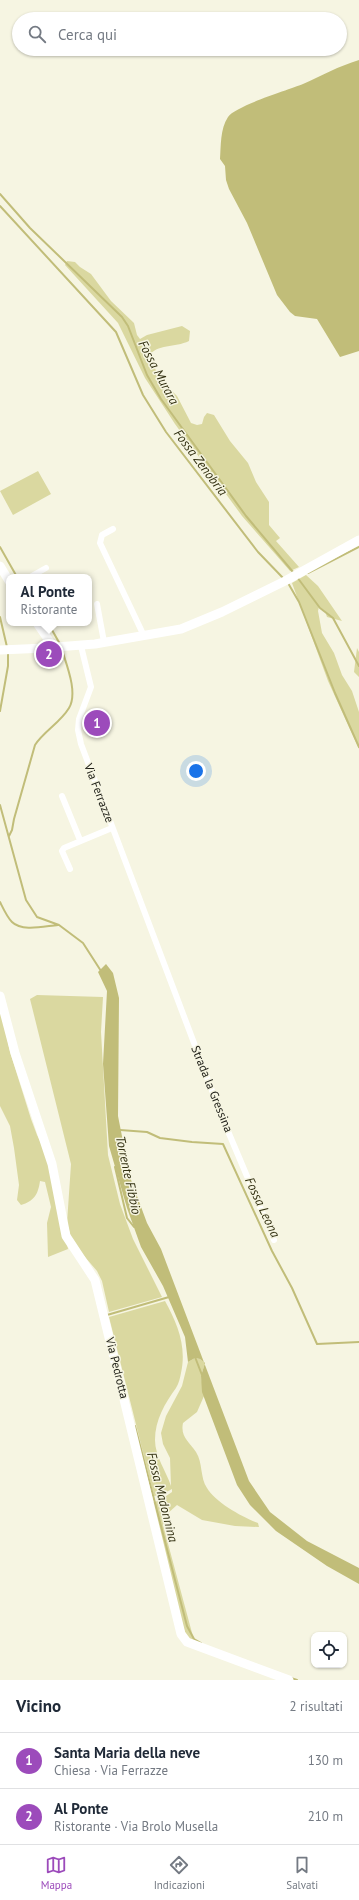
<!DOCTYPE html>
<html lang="it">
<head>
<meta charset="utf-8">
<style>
  body { margin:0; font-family:"PT Sans",sans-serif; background:#f2f2f3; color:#1f2937 }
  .controls { position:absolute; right:12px; bottom:12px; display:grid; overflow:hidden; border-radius:8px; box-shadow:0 1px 3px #0004 }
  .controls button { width:36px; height:36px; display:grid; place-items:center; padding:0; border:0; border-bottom:1px solid #e0e1e3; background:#fff; color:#1f2937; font:20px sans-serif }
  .you { position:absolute; left:196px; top:771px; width:14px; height:14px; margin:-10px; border:3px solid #fff; border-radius:50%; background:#1a73e8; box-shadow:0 0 0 6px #1a73e833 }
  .badge { display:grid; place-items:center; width:26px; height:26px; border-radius:50%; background:#9c4bbb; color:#fff; font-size:13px; font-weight:700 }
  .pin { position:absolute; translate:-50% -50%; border:2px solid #fff; box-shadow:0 1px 4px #0006 }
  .popup { position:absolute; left:6px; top:574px; width:86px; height:52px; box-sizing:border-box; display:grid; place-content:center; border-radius:8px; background:#fff; filter:drop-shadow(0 1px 3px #0005); font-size:13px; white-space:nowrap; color:#747a83 }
  .popup b { font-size:15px; color:#1f2937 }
  .popup::after { content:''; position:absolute; left:50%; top:100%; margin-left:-8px; border:8px solid transparent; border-top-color:#fff }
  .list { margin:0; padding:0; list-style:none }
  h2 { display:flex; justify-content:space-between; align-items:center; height:52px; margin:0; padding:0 16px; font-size:17px }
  h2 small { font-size:13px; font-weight:400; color:#747a83 }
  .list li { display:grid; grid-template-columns:26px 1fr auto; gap:12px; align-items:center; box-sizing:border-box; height:56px; padding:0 16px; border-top:1px solid #e0e1e3 }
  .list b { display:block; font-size:15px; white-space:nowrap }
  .list p { margin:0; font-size:13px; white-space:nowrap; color:#747a83 }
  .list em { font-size:13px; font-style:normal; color:#747a83 }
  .icon { flex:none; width:22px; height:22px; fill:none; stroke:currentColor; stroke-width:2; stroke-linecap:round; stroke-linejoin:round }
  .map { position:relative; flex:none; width:359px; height:1680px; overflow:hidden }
  .search { position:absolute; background:#fff; box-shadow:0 1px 3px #0004; left:12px; right:12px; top:12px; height:44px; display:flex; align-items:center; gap:10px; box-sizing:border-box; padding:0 14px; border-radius:22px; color:#747a83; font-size:15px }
  .sheet { height:164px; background:#fff }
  nav { display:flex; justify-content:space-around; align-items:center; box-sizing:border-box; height:56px; border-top:1px solid #e0e1e3; background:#fff; font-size:11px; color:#747a83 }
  nav a { display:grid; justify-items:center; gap:2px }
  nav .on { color:#9c4bbb }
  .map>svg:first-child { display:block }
  .green { fill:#dad8a0 }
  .water { fill:#c1bd79 }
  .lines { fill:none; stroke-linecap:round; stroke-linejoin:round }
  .stream { stroke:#c1bd79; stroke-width:2 }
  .street { stroke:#fff; stroke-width:6 }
  .secondary { stroke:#fff; stroke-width:9 }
  .labels { text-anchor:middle; stroke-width:3; stroke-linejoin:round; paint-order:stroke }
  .street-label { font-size:12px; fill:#1e1e17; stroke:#f6f5e2 }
  .water-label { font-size:13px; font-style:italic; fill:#323011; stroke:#f6f5e2 }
</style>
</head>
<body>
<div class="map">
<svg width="359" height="1680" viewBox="0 0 359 1680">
  <rect width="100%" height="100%" fill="#f6f5e2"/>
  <path class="green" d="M67,261l8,1 5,5 11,7 20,27 23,22 3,12 3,4 7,-4 35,-9 8,5 -1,10c-14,7 -32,2 -41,16l4,5 8,17 17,17 14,27 6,2 5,-1 2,-7 3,-4 7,2 16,26 18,22 8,19 13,20v23l11,13 -4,3 23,26 -9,4 -48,-55 -67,-92 -30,-46 -27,-55 -53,-58z
    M38,471l13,23 -38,21 -13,-24z
    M306,575l12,11 24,35 -15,-4 -2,-6 -6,-4 -1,4 4,22 12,20 8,22 10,16 7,21v37l-31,-68 -36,-98z
    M357,648l2,4v25l-5,-5z
    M37,995l66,2 -2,35 7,123 12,49 13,35 29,58 -53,15 -7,-31 -5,-10 -18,-21 -8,-13 -4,-14 4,-59 -41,-165z
    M0,1014h2l8,38 21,67 6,16 12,24 6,19 13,71 -20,8 -1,-34 4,-16 -6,-25 -5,-1c-2,14 -6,20 -19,24l-4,-5 2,-15 -5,-37 -4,-22 -10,-20z
    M165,1301c12,22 22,45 16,72 -1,5 -2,10 -5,15 -11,15 -21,32 -21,52 0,16 11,31 16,46l-1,-28 -7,-14 -2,-11 5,-17 16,-30 6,-24 7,-4 5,1 5,4 -4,13 3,20 -7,16 -14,11c-3,14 7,19 13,29 7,11 4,26 11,36 8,14 35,29 51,35l1,4 -24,-1 -33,-6 -25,-15 -10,9 -4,11 32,119 -8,-6 -4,-12 -31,-124 7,-1 13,-9v-3l-9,5 -9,2 -45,-179z"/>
  <path class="water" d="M359,60v291l-19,6 -23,-38 -22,-3 -5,-4 -13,-17 -30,-72 -18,-34 -3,-9 -1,-14 -5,-7c1,-13 0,-30 8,-42 7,-11 60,-27 75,-33 18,-8 36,-18 56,-24z
    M106,964l7,9 6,25 -1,118 12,61 17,46 14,26 88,232 21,31 37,29 52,27v16l-32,-18 -51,-35 -26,-26 -13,-20 -35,-93 -1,-16 4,-13 -5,-4 -5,-1 -7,4 -3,-25 -22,-51 -22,-39 -14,-39 -18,-62 -6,-82 4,-73 -9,-19z"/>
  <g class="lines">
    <path class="stream" d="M0,194l30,34 92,89 6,9 19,49 14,24 85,117 47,56
      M0,206l116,126 27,63 23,37 92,120 26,27
      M0,547l17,30
      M308,573l51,-26
      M297,577l23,31 13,10 26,48
      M288,583l11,19 36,91 24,54
      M0,617l7,30
      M48,623l12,21
      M0,711l8,-45v-13
      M0,805l26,95 11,17 22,8 24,18 18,28
      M9,836l3,-6 2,-11 21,-74c9,-14 25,-22 34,-37 9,-15 -2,-42 -7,-58
      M0,902c3,6 7,15 12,20 10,10 33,4 46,3
      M120,1130l27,2 13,6 32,4 31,2 49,107 20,37 25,56 42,-2
      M115,1167l12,51 7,9
      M107,1315l62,-18
      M195,1357l7,18
      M135,1426l52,200 7,13 7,4
      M291,1678l6,2"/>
    <path class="street" d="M113,529l-11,6 -2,8 44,93
      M30,577l16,-9
      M97,604l7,38
      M81,646l10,41 -12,32 -1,11 3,14 141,373 52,123
      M62,796l18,44
      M70,869l-8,-18 2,-3 48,-20"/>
    <path class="secondary" d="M0,566l9,15
      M37,623l15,22 4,2 39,-3 86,-15 41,-17 63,-31 74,-41
      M0,650l46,-2 6,-3
      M0,996l15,57 37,111 14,72 29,44 86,354 6,8 102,38"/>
  </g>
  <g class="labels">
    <g class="street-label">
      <text transform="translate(99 793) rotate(69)" y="4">Via Ferrazze</text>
      <text transform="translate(212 1089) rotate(68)" y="4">Strada la Gressina</text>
      <text transform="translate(117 1368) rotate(76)" y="4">Via Pedrotta</text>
    </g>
    <g class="water-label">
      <text transform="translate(159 372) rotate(62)" y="5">Fossa Murara</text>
      <text transform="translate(201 462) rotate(53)" y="5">Fossa Zenobria</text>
      <text transform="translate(129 1175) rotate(78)" y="5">Torrente Fibbio</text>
      <text transform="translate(263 1207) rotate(65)" y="5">Fossa Leona</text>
      <text transform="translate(163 1497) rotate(76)" y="5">Fossa Madonnina</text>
    </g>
  </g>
</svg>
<div class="controls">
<button><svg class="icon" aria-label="locate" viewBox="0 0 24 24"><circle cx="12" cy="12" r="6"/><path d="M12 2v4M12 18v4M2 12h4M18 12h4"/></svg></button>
</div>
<div class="you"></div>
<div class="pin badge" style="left:97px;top:723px">1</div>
<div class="pin badge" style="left:49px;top:654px">2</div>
<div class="popup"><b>Al Ponte</b>Ristorante</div>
<div class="search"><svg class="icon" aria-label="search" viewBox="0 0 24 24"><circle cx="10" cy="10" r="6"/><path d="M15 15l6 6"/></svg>Cerca qui</div>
</div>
<section class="sheet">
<h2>Vicino<small>2 risultati</small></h2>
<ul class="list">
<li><span class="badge">1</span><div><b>Santa Maria della neve</b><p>Chiesa · Via Ferrazze</p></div><em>130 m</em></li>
<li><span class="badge">2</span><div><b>Al Ponte</b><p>Ristorante · Via Brolo Musella</p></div><em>210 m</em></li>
</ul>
</section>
<nav>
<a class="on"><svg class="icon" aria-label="map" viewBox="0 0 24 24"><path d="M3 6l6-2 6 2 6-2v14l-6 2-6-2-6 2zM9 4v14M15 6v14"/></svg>Mappa</a>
<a><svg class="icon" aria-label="directions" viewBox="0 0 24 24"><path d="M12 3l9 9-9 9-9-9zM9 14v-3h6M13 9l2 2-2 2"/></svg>Indicazioni</a>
<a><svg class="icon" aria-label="saved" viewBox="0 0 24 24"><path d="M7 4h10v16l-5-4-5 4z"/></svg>Salvati</a>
</nav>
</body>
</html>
